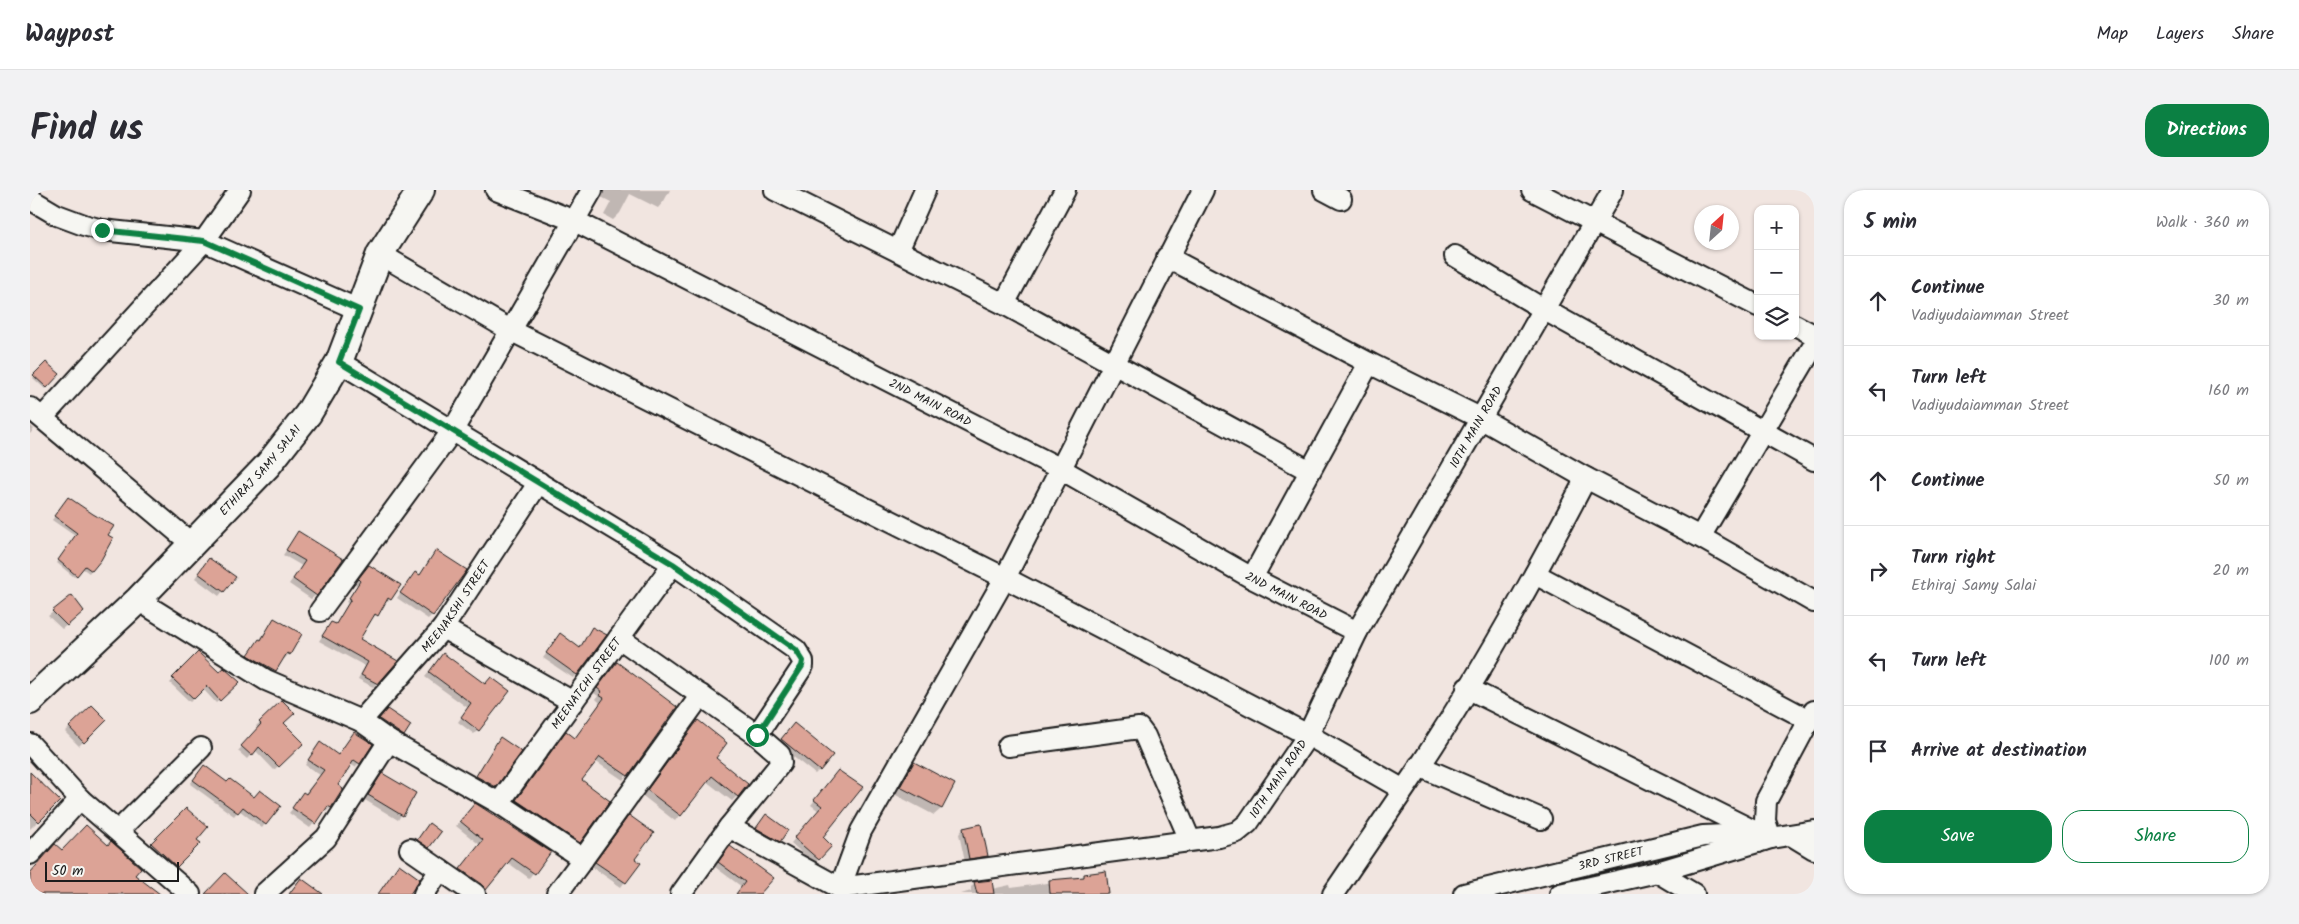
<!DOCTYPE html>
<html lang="en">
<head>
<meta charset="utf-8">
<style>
  body { margin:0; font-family:Kalam,sans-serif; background:#f2f2f3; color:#2b2b33 }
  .controls { position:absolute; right:15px; top:15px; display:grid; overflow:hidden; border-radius:10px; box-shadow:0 1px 4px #0004 }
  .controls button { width:45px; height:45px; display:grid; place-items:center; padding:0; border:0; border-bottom:1px solid #e1e1e2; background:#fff; color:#2b2b33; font:25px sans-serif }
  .compass { position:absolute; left:1664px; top:15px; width:45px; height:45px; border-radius:50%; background:#fff; box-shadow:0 1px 4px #0004; rotate:27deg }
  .scale { position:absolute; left:15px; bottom:12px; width:134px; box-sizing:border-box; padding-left:5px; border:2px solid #1c1c1c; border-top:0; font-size:14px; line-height:18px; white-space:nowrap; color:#1c1c1c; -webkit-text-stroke:4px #f6f6f2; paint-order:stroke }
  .stop { position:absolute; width:15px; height:15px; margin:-11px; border:4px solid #0b8043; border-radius:50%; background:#fff }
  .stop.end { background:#0b8043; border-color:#fff; box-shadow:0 1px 5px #0008 }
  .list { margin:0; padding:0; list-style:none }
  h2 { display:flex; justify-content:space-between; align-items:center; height:65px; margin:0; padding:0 20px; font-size:21px }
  h2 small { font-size:16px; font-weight:400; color:#7c7c81 }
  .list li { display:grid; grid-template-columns:32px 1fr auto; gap:15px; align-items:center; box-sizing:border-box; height:90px; padding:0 20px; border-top:1px solid #e1e1e2 }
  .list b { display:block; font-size:19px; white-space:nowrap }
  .list p { margin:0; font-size:16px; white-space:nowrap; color:#7c7c81 }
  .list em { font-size:16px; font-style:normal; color:#7c7c81 }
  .actions { display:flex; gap:10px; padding:15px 20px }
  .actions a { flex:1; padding:11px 0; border:1px solid #0b8043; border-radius:20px; text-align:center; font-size:18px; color:#0b8043 }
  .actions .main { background:#0b8043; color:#fff }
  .icon { flex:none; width:28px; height:28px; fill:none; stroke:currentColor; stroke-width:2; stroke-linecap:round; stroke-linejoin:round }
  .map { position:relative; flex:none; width:1784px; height:704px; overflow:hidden; border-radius:20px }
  header { display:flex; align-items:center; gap:30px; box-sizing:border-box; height:70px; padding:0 25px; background:#fff; border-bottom:1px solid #e1e1e2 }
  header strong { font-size:24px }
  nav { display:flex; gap:28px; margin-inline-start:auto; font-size:18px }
  .intro { display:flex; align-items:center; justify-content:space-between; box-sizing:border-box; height:120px; padding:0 30px }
  h1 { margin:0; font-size:35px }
  .button { padding:12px 22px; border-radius:20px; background:#0b8043; color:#fff; font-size:18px; font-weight:700 }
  main { display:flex; gap:30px; padding:0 30px }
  aside { flex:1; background:#fff; border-radius:20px; box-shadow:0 1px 4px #0004 }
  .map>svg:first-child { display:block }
  .shadow { fill:#0003 }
  .building { fill:#dca396; stroke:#1c1c1c }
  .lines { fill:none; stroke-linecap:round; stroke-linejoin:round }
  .minor-casing { stroke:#1c1c1c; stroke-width:24 }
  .major-casing { stroke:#1c1c1c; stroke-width:30 }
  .minor { stroke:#f6f6f2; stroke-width:20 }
  .major { stroke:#f6f6f2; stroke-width:26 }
  .route { stroke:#0b8043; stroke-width:6 }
  .labels { text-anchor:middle; stroke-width:5; stroke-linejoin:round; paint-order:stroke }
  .street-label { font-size:12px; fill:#1c1c1c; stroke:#f6f6f2 }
</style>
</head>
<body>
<header>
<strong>Waypost</strong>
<nav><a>Map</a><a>Layers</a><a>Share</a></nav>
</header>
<div class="intro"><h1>Find us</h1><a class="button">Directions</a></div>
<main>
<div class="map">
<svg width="1784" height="704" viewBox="0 0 1784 704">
  <rect width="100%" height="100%" fill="#f1e5e0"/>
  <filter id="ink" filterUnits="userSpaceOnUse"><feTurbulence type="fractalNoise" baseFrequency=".02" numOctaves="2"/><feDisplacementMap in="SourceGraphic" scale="10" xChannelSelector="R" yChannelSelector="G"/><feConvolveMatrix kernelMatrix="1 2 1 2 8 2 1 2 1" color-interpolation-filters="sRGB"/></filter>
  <g filter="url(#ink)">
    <path class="shadow" d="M567,0h73l-6,11 -6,7 -28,-14 -10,19 -7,7 -9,-5 7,-13 -14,-7z
      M16,173l12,11 -13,15 -12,-11z
      M0,235l4,4 -4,5z
      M36,311l40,35 -15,34 -2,3 -7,-5 -8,9 -17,-14 18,-27 -23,-16z
      M269,342l17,63 -5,4 -22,-15 13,-18 -19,-11z
      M406,361l-4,64 -4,4 -31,-21 14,-20 8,-2z
      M175,374l18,27 -4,5 -24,-18z
      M335,380l25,29 -4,4 -1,-1 -8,13 -6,3 -13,22 38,21 -23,26 -15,-8 7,-13 -46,-25 12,-18 4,2 13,-22 -2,-1 11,-17 -2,-1z
      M42,407l6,18 -16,14 -14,-13z
      M244,430l26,15 -11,19 -5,5 -1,-1 -13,17 -25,-15z
      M562,439l-15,45 -4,4 -30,-20 17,-23 19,13z
      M168,464l21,20 19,8 -22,21 -13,-14 -13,13 -20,-19z
      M413,464l42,32 -7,44 -4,4 -16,-12 10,-14 -43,-31z
      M587,473l59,45 -53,72 -28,-19 -15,20 -1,61 -4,4 -62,-41 49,-68 12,2 26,-36 -4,-4 2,-3 -4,-3z
      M252,512v21l20,20 -28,27 -19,-20 -8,9 -9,-8 20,-22 -2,-3z
      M62,516l13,14 -26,26 -14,-14z
      M353,525l20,20 -4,4 -23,-15z
      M663,537l44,69 -5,5 -26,-20 -31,40 -32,-25z
      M760,538l29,42 -4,4 -38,-30z
      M324,543l5,30 -4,4 -5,-3 -14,21 6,5 -12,18 -4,4 -2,-2 -14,18 -21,-15 31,-38 -15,-10 11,-17 21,8z
      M470,549l20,13 -30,39 -18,-10z
      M884,574l40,20 -13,25 -7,6 -40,-21 13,-24z
      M171,580l64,54 -3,4 -23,-18 -5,6 -44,-32z
      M0,584l28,27 -28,28z
      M352,585l32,19 -16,26 -33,-20z
      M804,586l-13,61 -3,22 -4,5 -23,-21 28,-32 -8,-6z
      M440,619l79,43 -20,26 -22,-16 -26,31 -24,-19 23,-29 -24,-19z
      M156,620l10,30 3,3 -27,28 -24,-23z
      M736,626l13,25 -4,4 -22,-12z
      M595,631l8,38 6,4 -18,24 -29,-20z
      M397,636l1,21 -1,2 -10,-7z
      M933,639l24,27 -4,4 -18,2 -6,-28z
      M696,662l32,42h-22l6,-7 -27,-20z
      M1054,686l24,18h-147l10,-3v-4l4,-4 17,6 18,-4 1,3 71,-10z"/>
    <path class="building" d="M16,172l14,12 -13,14 -14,-13z
      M38,307l25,17 21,12 -6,9 5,3 -12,22 -9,11 -7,-5 -8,10 -19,-16 19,-27 -23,-17z
      M268,341l45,28 -26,37 -24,-17 12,-18 -19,-11z
      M406,360l31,20 -34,46 -33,-23 15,-21 5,3z
      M179,368l27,19 -12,15 -26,-19z
      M339,375l32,20 -10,15 -3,-2 -10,18 -3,-2 -15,25 38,22 -20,23 -17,-9 7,-13 -46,-26 9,-14 5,2 15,-25 -2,-1 11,-17 -2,-2z
      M42,405l12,16 -17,15 -15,-15z
      M244,428l28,16 -12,21 -3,-2 -11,18 -28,-16 11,-16 2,1z
      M562,437l15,8 -30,40 -31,-22 14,-20 20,15z
      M168,462l21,20 5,-4 16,14 -20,19 -13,-15 -13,13 -22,-21z
      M413,463l42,31 6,-7 19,14 -31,40 -18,-14 10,-14 -42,-31z
      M587,472l60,45 -49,69 -28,-19 -18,23 28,21 -30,42 -64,-43 50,-69 9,7 29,-40 -5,-3 3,-3 -5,-4z
      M252,510l13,13 -11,10 20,20 -25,24 -20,-20 -7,9 -11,-10 20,-22 -2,-2z
      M62,515l15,15 -23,23 -15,-16z
      M357,519l24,16 -7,11 -25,-17z
      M668,530l29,23 -11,15 32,26 -10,13 -26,-21 -31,40 -34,-26z
      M764,533l39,32 -13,16 -39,-32z
      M324,542l19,12 -13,20 -6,-4 -16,25 5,4 -12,19 -3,-2 -12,18 -24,-16 11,-16 3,2 18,-24 -16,-10 12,-18 18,13z
      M470,547l22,15 -26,35 -20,-11z
      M884,572l41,22 -13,25 -42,-22z
      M174,575l23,17 3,-3 24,18 6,-7 21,16 -15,19 -23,-18 -5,6 -45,-33z
      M808,580l25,17 -40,50 9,9 -13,14 -25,-22 28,-32 -8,-6z
      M0,582l30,29 -21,21 -9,-9z
      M352,583l34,20 -13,23 -35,-21z
      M445,613l76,49 -16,22 -23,-16 -26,32 -4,-6 -22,-15 23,-29 -23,-19z
      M156,618l22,19 -11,13 4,3 -24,24 -26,-24z
      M736,624l22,16 -8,12 -24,-14z
      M599,625l25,18 -19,26 6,4 -15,20 -31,-21z
      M399,633l12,9 -12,16 -12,-8z
      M951,634l7,32 -19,3 -6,-31z
      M56,635l22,20 3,-4 30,27 -6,7 25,19h-130v-21l25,-29 7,6z
      M700,656l44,32 -14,16h-24l9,-12 -27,-20z
      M369,674l21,15 -10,15h-32z
      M1076,681l3,23h-59l-1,-14 35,-3v-3z
      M195,683l23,21h-43z
      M271,688l22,16h-34z
      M962,690l2,14h-17l-3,-12z"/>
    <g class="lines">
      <defs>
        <g id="minor">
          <path id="s1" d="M466,0l79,31 484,247 193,110 105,54"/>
          <path d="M745,0l229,114 306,167"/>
          <path d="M1294,0l17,9"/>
          <path d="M1502,0l226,116"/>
          <path d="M0,9l27,16 27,10 18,5 102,11 155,69"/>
          <path d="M868,61l27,-61"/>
          <path d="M350,64l130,76 495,248 303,157 94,54"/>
          <path d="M1425,66l88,53 271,151"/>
          <path d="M1137,67l202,106 111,55 106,60 114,59 114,65"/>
          <path d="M974,114l61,-114"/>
          <path d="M1765,135l19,10"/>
          <path d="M309,172l334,202 123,86 7,11v5l-46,69"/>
          <path d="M0,218l162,136"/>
          <path d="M13,227l161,-176 36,-51"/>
          <path d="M1670,347l114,-192"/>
          <path d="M1505,384l274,146"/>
          <path d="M1222,388l117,-215"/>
          <path d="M108,410l128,80 95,41 28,20 110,62 84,56 -26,35"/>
          <path d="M290,421l133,-181 139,-240"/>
          <path d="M413,438l130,74"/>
          <path d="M589,448l138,97 23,20 1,8 -52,64"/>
          <path d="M1437,498l291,145 6,7"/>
          <path id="s2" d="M331,531l82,-93 96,-146"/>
          <path d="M0,554l50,55 110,95"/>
          <path d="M978,556l131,-18 6,8 45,104"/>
          <path d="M1389,576l122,53"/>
          <path id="s3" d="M469,613l174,-239"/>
          <path d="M88,641l83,-83"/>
          <path d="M1761,645l23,14"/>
          <path d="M1741,648l-6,-17 1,-20 48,-90"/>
          <path d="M380,659l65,45"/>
          <path d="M0,664l50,-55"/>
          <path d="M553,669l118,-164"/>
          <path d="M1627,682l37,22"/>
          <path d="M810,698l21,-57 144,-253 198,-388"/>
          <path d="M234,704l62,-56 63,-97"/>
          <path d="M394,704l16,-24"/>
          <path id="s4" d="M651,704l48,-67 111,61 379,-51 18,-5 11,-9 60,-88 49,-103 256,-442"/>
          <path d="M1303,704c29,-43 58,-85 87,-128 61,-92 115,-190 166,-288"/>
          <path id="s5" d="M1434,704l239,-58 24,-1 31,7"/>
          <path d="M1530,704l97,-22 114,-34 43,-7"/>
        </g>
        <g id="major">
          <path id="s6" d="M0,511l108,-101 130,-135 40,-51 31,-52 41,-108 41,-64"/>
        </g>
      </defs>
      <use href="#minor" class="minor-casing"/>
      <use href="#major" class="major-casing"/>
      <use href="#minor" class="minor"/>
      <use href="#major" class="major"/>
    </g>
  </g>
  <g class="lines" filter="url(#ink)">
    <path class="route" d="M72,40l102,11 155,69 -20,52 334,202 123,86 7,11 -1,5 -45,69"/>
  </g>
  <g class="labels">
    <g class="street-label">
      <text dy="4" stroke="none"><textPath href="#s1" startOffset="484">2ND MAIN ROAD</textPath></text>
      <text dy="4" stroke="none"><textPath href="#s4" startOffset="1082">10TH MAIN ROAD</textPath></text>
      <text dy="4" stroke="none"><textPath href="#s6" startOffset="326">ETHIRAJ SAMY SALAI</textPath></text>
      <text dy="4" stroke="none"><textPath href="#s1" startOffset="889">2ND MAIN ROAD</textPath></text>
      <text dy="4" stroke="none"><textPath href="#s2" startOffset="149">MEENAKSHI STREET</textPath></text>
      <text dy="4" stroke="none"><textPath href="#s3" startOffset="148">MEENATCHI STREET</textPath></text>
      <text dy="4" stroke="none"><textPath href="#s4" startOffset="678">10TH MAIN ROAD</textPath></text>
      <text dy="4" stroke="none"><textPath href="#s5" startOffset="151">3RD STREET</textPath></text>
    </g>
  </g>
</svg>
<div class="controls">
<button>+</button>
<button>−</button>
<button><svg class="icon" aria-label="layers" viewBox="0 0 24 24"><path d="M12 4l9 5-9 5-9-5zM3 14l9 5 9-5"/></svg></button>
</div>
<svg class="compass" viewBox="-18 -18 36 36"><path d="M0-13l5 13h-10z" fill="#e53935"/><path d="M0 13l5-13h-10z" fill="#7c7c81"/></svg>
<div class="scale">50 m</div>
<div class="stop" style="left:727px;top:545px"></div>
<div class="stop end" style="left:72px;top:40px"></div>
</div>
<aside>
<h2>5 min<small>Walk · 360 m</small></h2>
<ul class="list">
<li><svg class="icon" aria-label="ahead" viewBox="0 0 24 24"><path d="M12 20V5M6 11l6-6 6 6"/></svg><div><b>Continue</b><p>Vadiyudaiamman Street</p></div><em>30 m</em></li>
<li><svg class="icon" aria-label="left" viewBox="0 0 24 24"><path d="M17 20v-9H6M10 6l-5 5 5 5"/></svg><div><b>Turn left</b><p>Vadiyudaiamman Street</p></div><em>160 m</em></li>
<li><svg class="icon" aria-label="ahead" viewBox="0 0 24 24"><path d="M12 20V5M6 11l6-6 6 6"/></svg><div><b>Continue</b></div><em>50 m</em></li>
<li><svg class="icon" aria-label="right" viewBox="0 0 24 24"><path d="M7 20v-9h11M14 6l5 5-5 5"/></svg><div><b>Turn right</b><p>Ethiraj Samy Salai</p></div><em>20 m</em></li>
<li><svg class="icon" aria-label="left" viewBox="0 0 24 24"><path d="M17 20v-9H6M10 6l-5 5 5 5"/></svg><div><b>Turn left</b></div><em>100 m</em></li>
<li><svg class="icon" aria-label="arrive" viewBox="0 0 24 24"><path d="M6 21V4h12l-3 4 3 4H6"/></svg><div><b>Arrive at destination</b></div></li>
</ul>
<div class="actions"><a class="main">Save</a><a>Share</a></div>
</aside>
</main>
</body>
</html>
